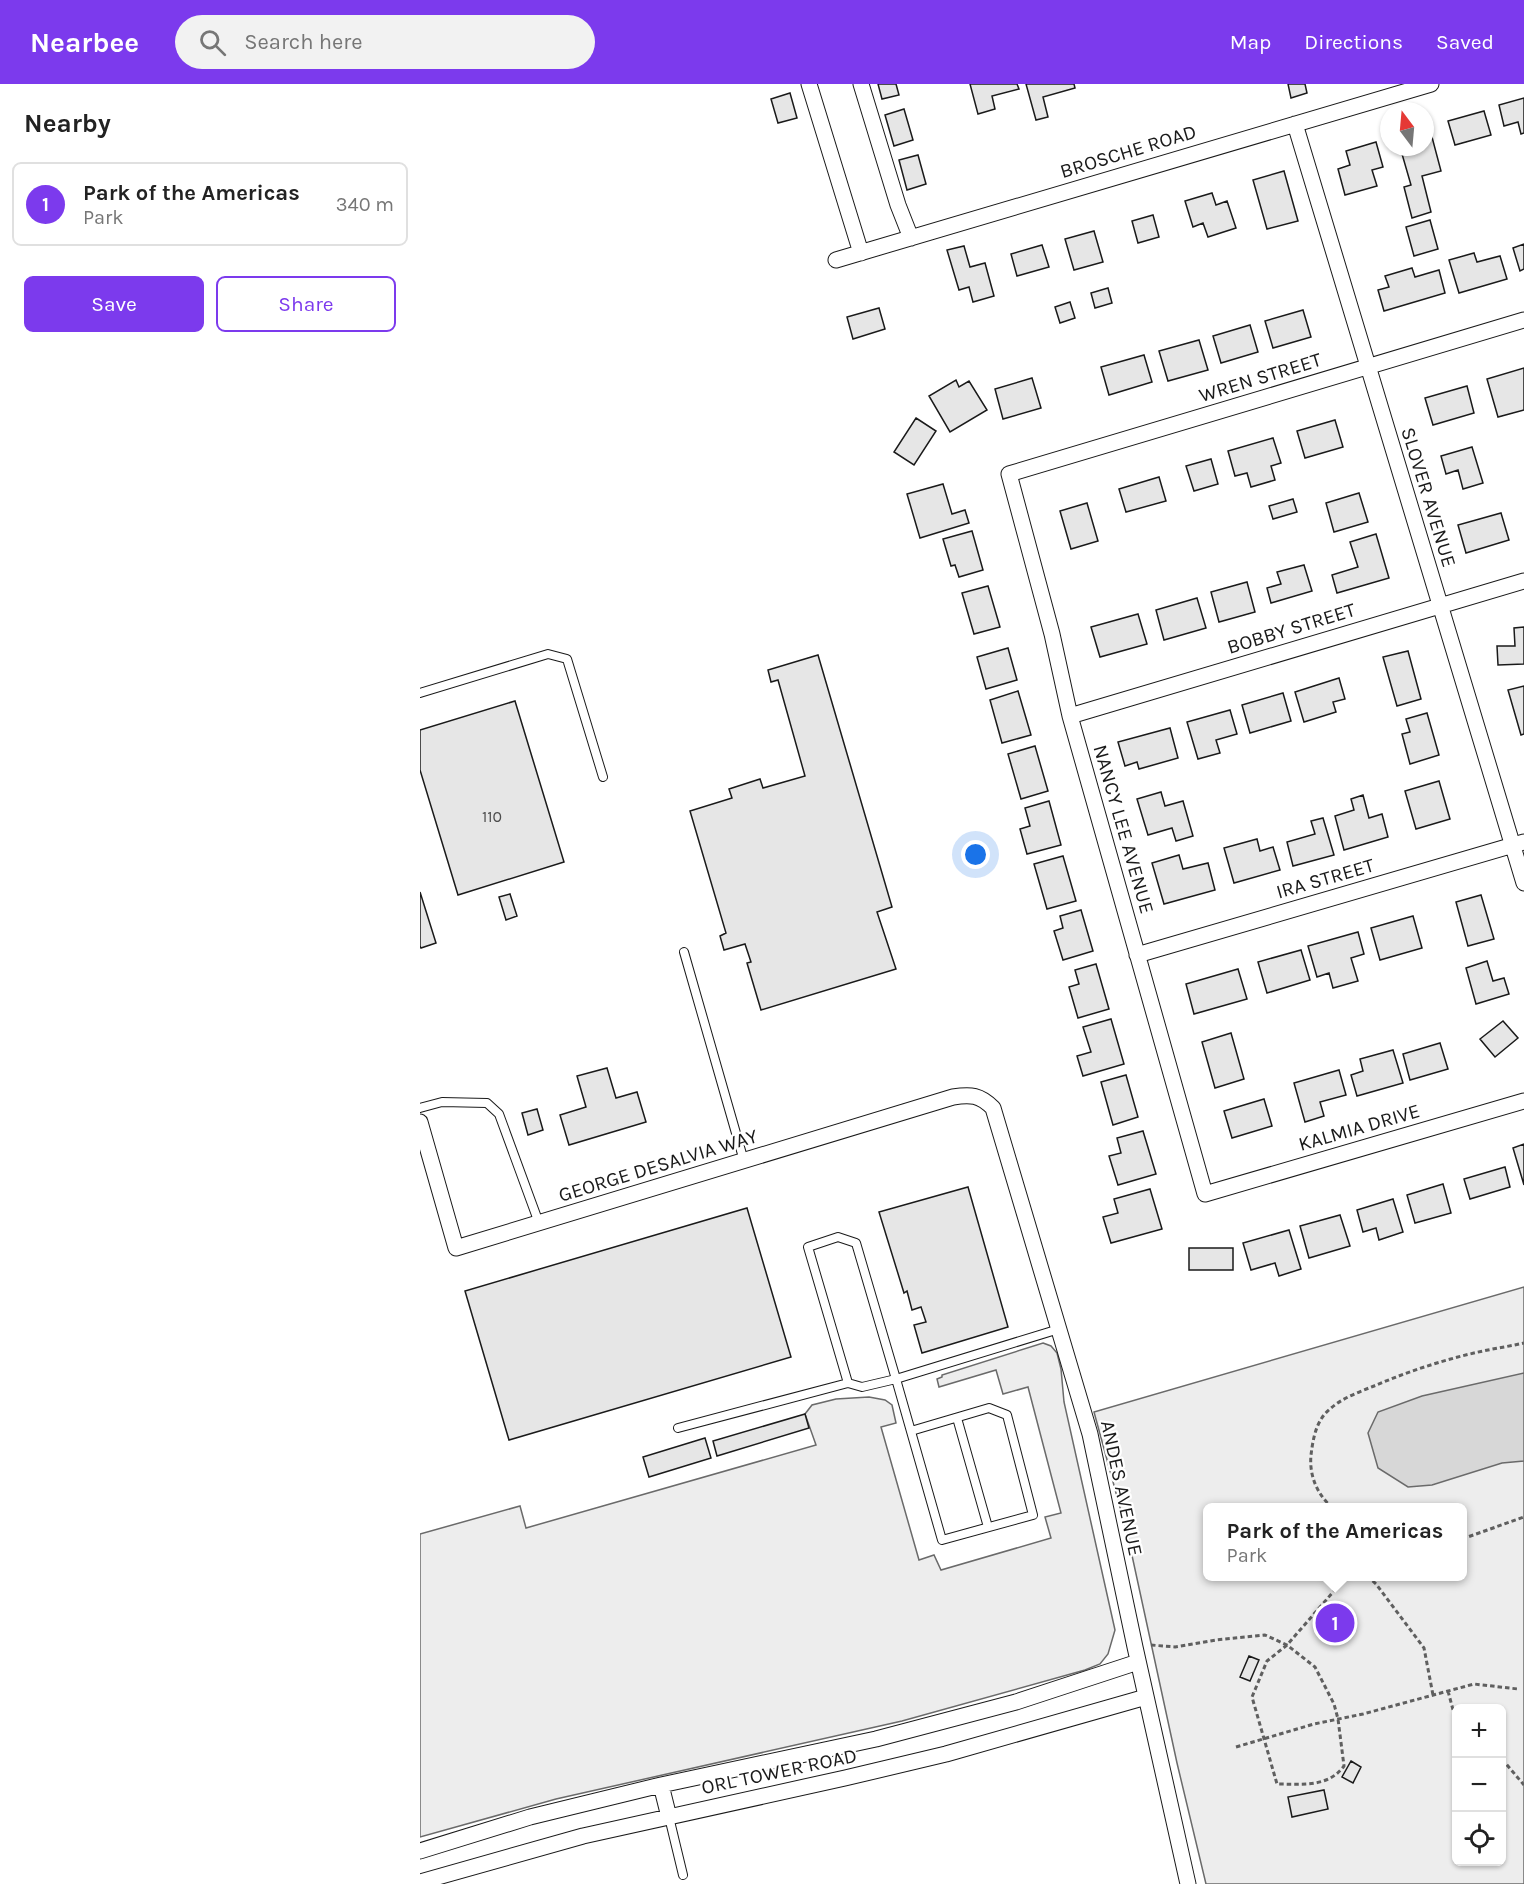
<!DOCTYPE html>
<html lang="en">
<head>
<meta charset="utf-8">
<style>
  body { margin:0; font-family:Karla,sans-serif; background:#f2f2f2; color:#222 }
  .controls { position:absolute; right:18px; bottom:18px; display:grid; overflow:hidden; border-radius:9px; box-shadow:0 2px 4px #0004 }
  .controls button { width:54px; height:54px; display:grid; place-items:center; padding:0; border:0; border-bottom:2px solid #e0e0e0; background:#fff; color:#222; font:30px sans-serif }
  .compass { position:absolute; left:960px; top:18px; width:54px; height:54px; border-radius:50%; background:#fff; box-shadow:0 2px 4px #0004; rotate:344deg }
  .you { position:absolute; left:556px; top:771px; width:21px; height:21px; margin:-15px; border:4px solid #fff; border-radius:50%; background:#1a73e8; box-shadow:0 0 0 9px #1a73e833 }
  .badge { display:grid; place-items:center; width:39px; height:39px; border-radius:50%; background:#7c3aed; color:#fff; font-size:20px; font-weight:700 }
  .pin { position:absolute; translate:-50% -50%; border:3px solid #fff; box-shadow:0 2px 6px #0006 }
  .popup { position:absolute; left:783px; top:1419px; width:264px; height:78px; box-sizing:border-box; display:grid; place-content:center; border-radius:9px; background:#fff; filter:drop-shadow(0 2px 4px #0005); font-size:20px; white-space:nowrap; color:#767676 }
  .popup b { font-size:22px; color:#222 }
  .popup::after { content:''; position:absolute; left:50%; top:100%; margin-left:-12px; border:12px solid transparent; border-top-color:#fff }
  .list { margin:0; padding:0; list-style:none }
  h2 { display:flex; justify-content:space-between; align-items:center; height:78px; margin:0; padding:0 24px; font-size:26px }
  h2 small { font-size:20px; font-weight:400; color:#767676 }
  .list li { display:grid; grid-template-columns:39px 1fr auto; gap:18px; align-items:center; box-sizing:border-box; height:84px; margin:0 12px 12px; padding:0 12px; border:2px solid #e0e0e0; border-radius:9px }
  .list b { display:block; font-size:22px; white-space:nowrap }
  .list p { margin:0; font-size:20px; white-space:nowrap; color:#767676 }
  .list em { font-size:20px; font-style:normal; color:#767676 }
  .actions { display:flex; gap:12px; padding:18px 24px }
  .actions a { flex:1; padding:14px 0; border:2px solid #7c3aed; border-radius:9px; text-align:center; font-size:21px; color:#7c3aed }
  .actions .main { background:#7c3aed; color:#fff }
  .icon { flex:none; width:33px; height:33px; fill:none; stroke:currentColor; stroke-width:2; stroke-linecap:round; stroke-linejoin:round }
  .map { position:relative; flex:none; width:1104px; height:1800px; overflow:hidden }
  header { display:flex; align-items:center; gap:36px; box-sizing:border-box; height:84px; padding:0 30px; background:#7c3aed; color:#fff }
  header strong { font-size:28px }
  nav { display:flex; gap:33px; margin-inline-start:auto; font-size:21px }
  .search { width:420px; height:54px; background:#f2f2f2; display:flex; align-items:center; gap:15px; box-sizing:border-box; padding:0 21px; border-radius:33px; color:#767676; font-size:22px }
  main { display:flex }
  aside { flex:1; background:#fff }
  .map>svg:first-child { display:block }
  .built { fill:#ededed; stroke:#6a6a6a; stroke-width:1.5; fill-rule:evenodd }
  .water { fill:#d7d7d7; stroke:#6a6a6a; stroke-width:1.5 }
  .building { fill:#e6e6e6; stroke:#1a1a1a; stroke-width:1.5 }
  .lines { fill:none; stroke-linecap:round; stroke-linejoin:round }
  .lane-casing { stroke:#1a1a1a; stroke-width:10 }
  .street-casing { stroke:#1a1a1a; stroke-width:17 }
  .path { stroke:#5f5f5f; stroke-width:3; stroke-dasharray:4.5 3; stroke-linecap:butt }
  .lane { stroke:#fff; stroke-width:8 }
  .street { stroke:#fff; stroke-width:15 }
  .labels { text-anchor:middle; stroke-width:4.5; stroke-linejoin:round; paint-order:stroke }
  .number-label { font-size:16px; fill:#4d4d4d }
  .street-label { font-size:20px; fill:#1a1a1a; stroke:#fff }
</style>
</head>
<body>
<header>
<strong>Nearbee</strong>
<div class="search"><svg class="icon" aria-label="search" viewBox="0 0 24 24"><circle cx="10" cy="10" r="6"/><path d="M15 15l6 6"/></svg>Search here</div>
<nav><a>Map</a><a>Directions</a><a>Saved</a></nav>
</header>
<main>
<aside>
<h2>Nearby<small></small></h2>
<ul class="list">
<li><span class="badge">1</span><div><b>Park of the Americas</b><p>Park</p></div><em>340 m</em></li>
</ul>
<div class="actions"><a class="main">Save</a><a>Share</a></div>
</aside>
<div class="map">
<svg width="1104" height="1800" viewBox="0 0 1104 1800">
  <rect width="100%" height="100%" fill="#fff"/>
  <path class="built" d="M1104,1203v597h-318l-29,-121 -49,-226 -34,-125zM788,1424h254v68h-254zM1036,1624h46v154h-46z
    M623,1259l8,3 6,7 4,16 3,33 51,228 -7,24 -8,10 -15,6 -183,51 -346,78 -136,38v-303l100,-28 6,22 290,-83 -11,-31 7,-9 24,-6 33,-2 16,3 7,5 4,18 -15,4 38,133 15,-5 7,15 110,-32 -6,-21 16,-4 -33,-126 -25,7 -7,-24 -57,17 -2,-8 5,-2v-2z"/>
  <path class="water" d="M1104,1289v88l-22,2 -70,22 -24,2 -30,-19 -10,-35 10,-21 44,-16z"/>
  <path class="building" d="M458,0h18l3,11 -17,4z
    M550,0h47l2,5 -27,7 3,13 -17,5z
    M606,0h48l1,4 -32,9 5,20 -12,3z
    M868,0h17l2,9 -16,5z
    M370,9l7,25 -19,5 -7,-24z
    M1104,14v35l-3,1 -3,-12 -14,4 -5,-21z
    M484,25l9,31 -19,6 -9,-31z
    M1064,27l7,24 -36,10 -7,-24z
    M1005,38h3l13,49 -19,5 9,36 -19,6 -8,-31 7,-2 -11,-38h25z
    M956,58l7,25 -11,3 5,16 -32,9 -7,-26 12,-4 -4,-14z
    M498,71l8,29 -19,6 -8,-30z
    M864,87l14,50 -31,8 -14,-49z
    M792,109l4,12 11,-4 9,27 -28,9 -5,-14 -10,4 -8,-26z
    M733,131l6,22 -21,6 -6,-22z
    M1010,136l8,29 -24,7 -8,-29z
    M674,147l9,31 -29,8 -9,-31z
    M1104,160v25l-4,2 -7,-23z
    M622,161l7,22 -32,9 -6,-22z
    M544,162l6,21 15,-4 9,33 -21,6 -4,-15 -10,3 -12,-40z
    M1054,169l3,9 23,-6 7,23 -48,14 -10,-33z
    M992,184l3,9 24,-7 6,23 -61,18 -6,-21 11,-3 -4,-11z
    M688,204l4,15 -17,5 -4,-15z
    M650,218l5,16 -15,5 -5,-16z
    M459,224l6,21 -32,10 -6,-22z
    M883,226l8,27 -38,11 -8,-27z
    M830,241l8,27 -37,11 -8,-27z
    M779,256l9,30 -40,11 -9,-30z
    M724,271l8,27 -43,13 -8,-28z
    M1104,284v42l-26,7 -11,-38z
    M612,294l9,30 -38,11 -8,-30z
    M536,296l3,7 10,-6 18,29 -37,22 -21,-36z
    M1047,302l7,27 -41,12 -8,-27z
    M496,334l20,13 -22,34 -20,-13z
    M915,336l8,27 -38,11 -8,-27z
    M853,354l8,25 -10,3 4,14 -24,7 -4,-14 -12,3 -7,-25z
    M1052,363l11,36 -20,6 -5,-19 -12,4 -5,-18z
    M791,375l7,25 -24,7 -8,-25z
    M739,393l7,24 -40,11 -7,-23z
    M523,400l9,30 13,-4 4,13 -49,15 -13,-44z
    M939,409l9,29 -34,10 -8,-29z
    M873,415l4,13 -24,7 -4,-13z
    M667,419l11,38 -27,8 -11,-38z
    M1081,429l8,27 -43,13 -8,-28z
    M552,447l11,39 -24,7 -4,-12 -4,1 -8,-27z
    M956,450l13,44 -52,15 -5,-18 26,-8 -8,-25z
    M884,481l8,26 -41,12 -4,-15 14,-4 -4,-12z
    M827,498l8,30 -36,10 -8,-30z
    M568,502l12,41 -26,7 -12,-41z
    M777,514l9,30 -42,12 -8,-30z
    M718,530l9,30 -47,13 -9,-30z
    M1104,543v37l-26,1 -1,-19h18l-1,-18z
    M588,564l9,32 -31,9 -9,-32z
    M988,567l13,48 -24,7 -14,-49z
    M398,571l74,252 -15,5 19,57 -135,41 -14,-47 4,-1 -6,-18 -21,6 -4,-14 6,-3 -36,-122 42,-13 -3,-9 31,-10 3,9 42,-12 -27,-96 -7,2 -3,-12z
    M919,594l6,21 -12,3 3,10 -32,10 -9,-30z
    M1104,602v48l-3,1 -13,-45z
    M598,607l13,44 -29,8 -12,-43z
    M863,609l8,28 -41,12 -8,-28z
    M95,617l49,161 -106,33 -38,-125v-40z
    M810,626l7,24 -21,6 4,13 -22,6 -11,-37z
    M1007,629l12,42 -29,9 -8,-30 8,-2 -4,-13z
    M750,644l8,30 -39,11 -2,-7 -12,4 -7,-24z
    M615,662l13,45 -27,8 -13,-45z
    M1019,697l11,38 -34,10 -11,-38z
    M741,708l4,14 18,-5 10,35 -17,5 -4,-13 -24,7 -11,-36z
    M943,711l6,23 13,-4 6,23 -44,13 -9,-34 19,-6 -3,-11z
    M629,717l12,44 -34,9 -7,-25 10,-3 -5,-18z
    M903,734l11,37 -41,11 -6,-24 28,-8 -4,-13z
    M837,755l3,12 13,-4 7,23 -46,13 -10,-35z
    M759,771l4,14 25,-6 7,27 -51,14 -12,-41z
    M643,772l13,45 -29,8 -13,-45z
    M0,808l16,51 -15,5 -1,-2z
    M90,810l7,22 -11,4 -7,-23z
    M1061,811l13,44 -26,7 -12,-44z
    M661,826l12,41 -30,9 -9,-29 9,-3 -3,-12z
    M993,832l9,32 -42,12 -9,-32z
    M938,848l6,22 -13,4 7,23 -25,7 -4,-15 -12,4 -9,-31z
    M881,866l9,30 -43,13 -9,-31z
    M1067,877l6,20 11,-3 5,16 -33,10 -10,-36z
    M676,880l13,45 -31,9 -9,-31 10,-3 -4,-14z
    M818,885l9,30 -53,15 -8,-30z
    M691,935l13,45 -41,12 -6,-20 14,-4 -8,-25z
    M1083,937l15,17 -23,19 -15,-18z
    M811,949l13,46 -29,9 -13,-46z
    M1020,959l8,26 -38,11 -7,-26z
    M973,966l10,33 -46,13 -6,-21 12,-4 -3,-12z
    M187,984l9,30 21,-6 9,30 -77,23 -9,-30 26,-8 -9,-31z
    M919,986l7,25 -26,7 4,14 -19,6 -11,-39z
    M706,991l12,42 -25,8 -12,-43z
    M844,1015l8,27 -40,12 -8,-27z
    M117,1025l6,21 -15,5 -6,-22z
    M723,1047l13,43 -38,11 -9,-29 12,-3 -4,-15z
    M1104,1060v41l-11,-37z
    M1085,1083l5,20 -40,12 -6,-20z
    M1023,1100l8,29 -36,10 -8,-28z
    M548,1103l40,140 -86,26 -8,-28 12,-3 -5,-15 -9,3 -5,-19 -3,2 -25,-81z
    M730,1105l12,40 -51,14 -8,-26 15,-4 -4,-14z
    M973,1115l10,33 -24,8 -3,-12 -13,4 -6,-22z
    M327,1124l44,149 -282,83 -44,-149z
    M920,1131l10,31 -41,12 -9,-32z
    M869,1146l12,39 -22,7 -4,-13 -24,7 -8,-27z
    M769,1164h44v22h-44z
    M385,1330l4,14 -92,28 -4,-15z
    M285,1354l6,20 -62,19 -6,-20z
    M829,1572l10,4 -9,21 -10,-4z
    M931,1677l10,6 -8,16 -11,-6z
    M904,1706l4,19 -36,8 -4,-20z"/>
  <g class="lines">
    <defs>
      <path id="lane" d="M0,609l128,-39 19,5 36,118
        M264,868l60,209
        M0,1024l22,-6 45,1 12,11 40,109
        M537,1334l31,109
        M258,1344l170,-45
        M491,1347l78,-23 18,7 26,100 -91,25 -46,-161 -34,8 -14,-4 -40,-136 30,-10 18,6 40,136 163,-50
        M249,1733l14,58"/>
      <path id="street" d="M389,0l52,169
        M441,0l37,121 13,33
        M875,40l229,759
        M416,176l595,-176
        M1104,236l-515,154 43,160 18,82 135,478 319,-93
        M650,632l454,-135
        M717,871l387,-113
        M0,1038l36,126 497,-151c18,-3 27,-2 40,11l97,326 45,213 53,237
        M241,1701l8,32
        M0,1767l110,-34 131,-32 215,-46 140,-37 122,-40
        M0,1798l163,-46 262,-58 101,-24 200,-57"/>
    </defs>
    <use href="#lane" class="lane-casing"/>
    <use href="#street" class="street-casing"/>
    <path class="path" d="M913,1424c-16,-13 -24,-33 -22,-53 2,-16 5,-35 19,-46 12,-11 29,-17 44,-23 35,-15 72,-27 109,-35 14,-3 28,-5 41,-8
      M1042,1455l62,-22
      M947,1492l9,8 48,64 9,47
      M731,1561l24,2 41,-7 49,-5 22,10 28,22 19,37 4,15 6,47c-16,22 -43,18 -67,18l-25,-87 15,-36 20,-16 60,-69
      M1028,1607l8,30
      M816,1663l78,-23 49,-10 111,-30 44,5
      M1082,1675l22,26"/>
    <use href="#lane" class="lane"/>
    <use href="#street" class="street"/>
  </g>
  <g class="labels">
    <g class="number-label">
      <text x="72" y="738">110</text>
    </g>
    <g class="street-label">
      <text transform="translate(708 67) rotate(-17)" y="7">BROSCHE ROAD</text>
      <text transform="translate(840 293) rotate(-17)" y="7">WREN STREET</text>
      <text transform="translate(1009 413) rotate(73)" y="7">SLOVER AVENUE</text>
      <text transform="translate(871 544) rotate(-17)" y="7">BOBBY STREET</text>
      <text transform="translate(704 745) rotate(74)" y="7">NANCY LEE AVENUE</text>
      <text transform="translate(905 794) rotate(-16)" y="7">IRA STREET</text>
      <text transform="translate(939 1043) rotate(-16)" y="7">KALMIA DRIVE</text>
      <text transform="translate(238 1081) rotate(-17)" y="7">GEORGE DESALVIA WAY</text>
      <text transform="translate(702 1404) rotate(78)" y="7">ANDES AVENUE</text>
      <text transform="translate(359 1687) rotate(-12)" y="7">ORL TOWER ROAD</text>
    </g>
  </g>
</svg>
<div class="controls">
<button>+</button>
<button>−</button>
<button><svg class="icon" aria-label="locate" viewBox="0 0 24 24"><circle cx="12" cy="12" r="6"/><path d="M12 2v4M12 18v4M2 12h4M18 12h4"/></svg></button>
</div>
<svg class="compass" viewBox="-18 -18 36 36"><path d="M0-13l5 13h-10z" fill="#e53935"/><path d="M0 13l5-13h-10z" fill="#767676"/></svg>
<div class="you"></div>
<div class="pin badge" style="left:915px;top:1539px">1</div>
<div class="popup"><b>Park of the Americas</b>Park</div>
</div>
</main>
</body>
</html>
